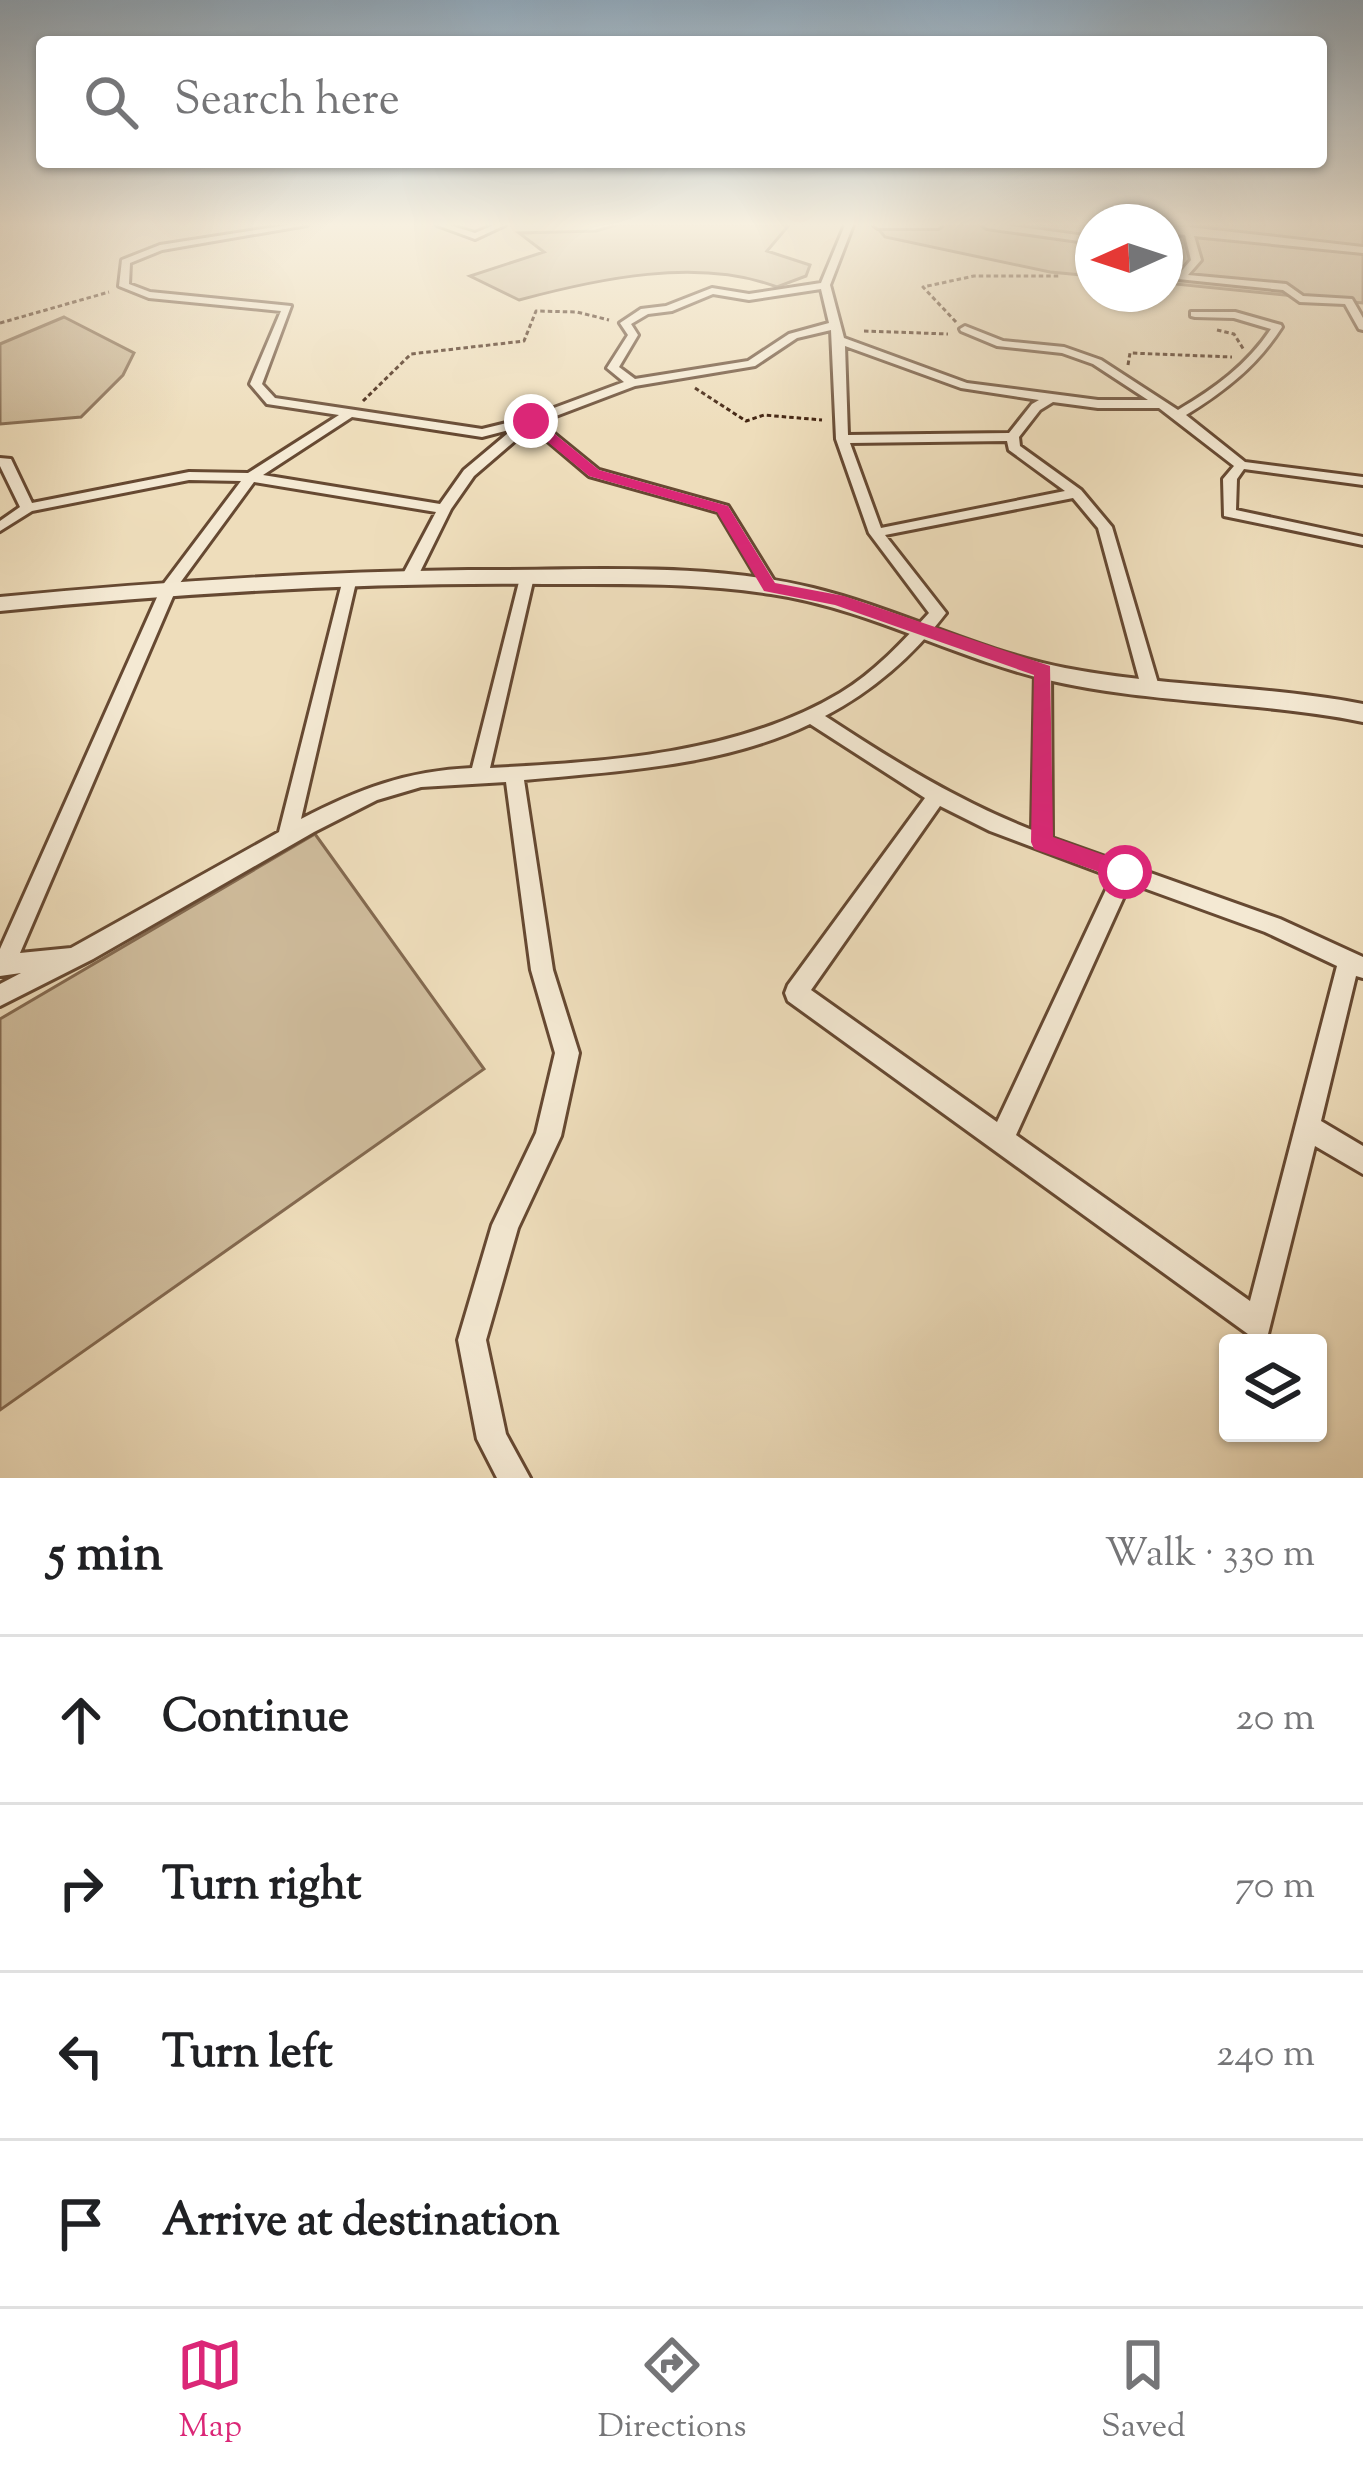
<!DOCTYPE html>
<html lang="en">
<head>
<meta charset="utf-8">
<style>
  body { margin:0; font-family:"Sorts Mill Goudy",serif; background:#f2f2f2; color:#202124 }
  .controls { position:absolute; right:36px; bottom:36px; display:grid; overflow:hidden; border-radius:12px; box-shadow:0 3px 9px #0004 }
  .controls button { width:108px; height:108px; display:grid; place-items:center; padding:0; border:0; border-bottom:3px solid #e0e0e0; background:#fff; color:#202124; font:60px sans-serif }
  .compass { position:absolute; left:1075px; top:204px; width:108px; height:108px; border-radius:50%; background:#fff; box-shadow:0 3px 9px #0004; rotate:267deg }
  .stop { position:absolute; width:36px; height:36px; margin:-27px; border:9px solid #db2777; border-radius:50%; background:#fff }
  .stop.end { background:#db2777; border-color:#fff; box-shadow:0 3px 12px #0008 }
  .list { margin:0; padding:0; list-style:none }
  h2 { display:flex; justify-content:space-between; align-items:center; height:156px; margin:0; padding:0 48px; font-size:51px }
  h2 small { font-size:39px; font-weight:400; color:#757577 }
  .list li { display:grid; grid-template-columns:78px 1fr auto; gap:36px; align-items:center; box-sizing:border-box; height:168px; padding:0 48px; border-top:3px solid #e0e0e0 }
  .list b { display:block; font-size:45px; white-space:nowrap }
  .list em { font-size:39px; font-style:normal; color:#757577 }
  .icon { flex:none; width:66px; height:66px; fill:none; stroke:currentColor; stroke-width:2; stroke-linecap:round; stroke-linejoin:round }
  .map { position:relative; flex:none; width:1363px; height:1478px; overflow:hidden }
  .search { position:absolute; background:#fff; box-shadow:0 3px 9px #0004; left:36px; right:36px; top:36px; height:132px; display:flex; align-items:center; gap:30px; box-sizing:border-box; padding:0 42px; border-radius:12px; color:#757577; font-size:45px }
  .sheet { height:828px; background:#fff }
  nav { display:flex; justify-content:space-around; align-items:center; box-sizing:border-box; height:168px; border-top:3px solid #e0e0e0; background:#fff; font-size:33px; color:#757577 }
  nav a { display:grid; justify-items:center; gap:6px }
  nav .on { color:#db2777 }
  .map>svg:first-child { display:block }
  .green { fill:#cfbc9c; stroke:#846a50; stroke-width:3 }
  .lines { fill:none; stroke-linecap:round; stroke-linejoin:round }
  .minor-casing { stroke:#664932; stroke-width:6 }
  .tertiary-casing { stroke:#664932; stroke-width:6 }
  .path { stroke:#381805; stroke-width:3; stroke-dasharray:4.5 3; stroke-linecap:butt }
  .minor { fill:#f4e9d3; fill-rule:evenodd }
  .tertiary { fill:#f4e9d3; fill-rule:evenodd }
  .route { fill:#db2777 }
</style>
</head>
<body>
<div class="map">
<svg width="1363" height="1478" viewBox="0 0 1363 1478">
  <rect width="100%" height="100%" fill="#edb"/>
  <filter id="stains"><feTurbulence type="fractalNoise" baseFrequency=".00167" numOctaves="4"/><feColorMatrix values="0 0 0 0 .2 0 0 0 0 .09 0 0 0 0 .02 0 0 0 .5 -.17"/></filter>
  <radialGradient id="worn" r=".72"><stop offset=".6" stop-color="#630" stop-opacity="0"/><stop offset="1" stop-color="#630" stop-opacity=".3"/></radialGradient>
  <path class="green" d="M616,225h173l-22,26 43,14 -4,11 -29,11c-79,-30 -180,-8 -258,13l-49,-24 74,-24 -25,-19 77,-2z
    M875,225h218v51l-43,-4 -165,-35z
    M1165,225h198v78l-198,-20z
    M64,317l70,36 -11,22 -42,42 -81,7v-80z
    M315,834l169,235 -484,341v-391z"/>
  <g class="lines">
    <defs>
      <path id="minor" d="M288,225h19l-145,25 -32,13 -1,21 21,8 141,14 -29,78 13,14 207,31 45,-11 97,-36 -17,-14 21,-33 -8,-12 21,-14 25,-3 46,-18 37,6 72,-11 24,-58h8l-23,60 14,53 123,45 131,17h50l-55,-36 -31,-11 -65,-7 -36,-15 -1,-2 5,-3 38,15 61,6 37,13 77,50c37,-22 69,-45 93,-81l-37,-11 -39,-1 -4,-1v-4h44l46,13 1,2c-25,39 -57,64 -96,88l59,47 118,15v8l-119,-16 -7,10 -1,31 127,27v8l-139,-29 -1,-37 11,-13 -75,-58h-61l-45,-6 -13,8 -21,27 1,9 61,44 31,37 48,163 -3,4h-12l-3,-4 -44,-162 -25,-30 -188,37 61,78c-33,43 -73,78 -121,103 67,44 133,85 207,114l3,-160 2,-4h12l2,4 1,168 228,81 83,38v21l-7,-2 -35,145 42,25v28l-48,-28 -47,188 -10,4 -10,-4 -460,-333 -3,-8 3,-8 137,-187 -115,-74c-87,42 -190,47 -286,56l29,190 26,83 -18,83 -43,92 -32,112 20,94 24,44h-33l-20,-39 -19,-99 34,-115 44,-92 19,-80 -24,-83 -25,-188 -85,5 -44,13 -63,32 -221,127 -93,47v-22l21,-11 -21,3v-27l162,-363 79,-105 -52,-1 -157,31 -32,20v-10l20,-14 -20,-41v-8l11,1 21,44 157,-31 59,1 91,-58 -72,-11 -17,-20 31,-73 -132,-13 -30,-12 3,-26 38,-15zM821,289l8,34 -40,11 -41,27 -113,18 -16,-12 19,-32 -7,-11 17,-10 24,-3 41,-17 36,6zM831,330l5,109 33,94 60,80c-27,29 -54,59 -89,80 -102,61 -233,69 -350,75l44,-191 -8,-5 -5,2 -49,194c-66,3 -113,21 -171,51l56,-241 -3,-3h-10l-65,257 -208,116 -51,5 157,-366 77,-105 182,30 -34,64 8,5 8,-5 33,-67 23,-33 57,-49 58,49 129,36 47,79 5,1 8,-5 -50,-81 -129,-36 -59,-48 95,-36 120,-20 42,-28zM845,346l116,42 78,12 -7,4 -23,29 -161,2zM352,417l130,20 31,-8 -49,41 -24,34 -177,-29zM1007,441l2,9 56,41 -184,37 -31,-85zM940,806l50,25 122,46 -115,245 -186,-132zM1130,883l135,49 72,34 -87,335 -234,-166z
        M437,225h12l26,8 19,-8h11l-30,14z
        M874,225h68l-4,3h-60z
        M983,225h21l89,12v6l-106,-15z
        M1165,227h23l175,20v6l-169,-17 7,24 -13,15 98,9 17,12 49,3 11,19v12l-4,-1 -14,-25 -45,-2 -17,-12 -105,-11v-4l13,-15 -6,-25 -20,-2z"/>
      <path id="tertiary" d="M468,570c113,1 234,-9 345,18 86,21 165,63 252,80 98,19 199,17 298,36v18c-104,-21 -212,-18 -315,-42 -94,-22 -181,-72 -277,-86 -75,-12 -152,-10 -227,-10 -182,-2 -363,9 -544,27v-14c156,-15 311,-25 468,-27z"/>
    </defs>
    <use href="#minor" class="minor-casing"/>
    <use href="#tertiary" class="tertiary-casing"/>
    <path class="path" d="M956,322l-33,-35 51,-11h85
      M0,323l109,-31
      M1217,330l17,4 10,16
      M864,331l84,3
      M1128,365l2,-12 102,4
      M695,388l51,33 18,-6 58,5
      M363,401l48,-47 113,-13 12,-30 41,1 32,8"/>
    <use href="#minor" class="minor"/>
    <use href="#tertiary" class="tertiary"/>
  </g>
  <linearGradient id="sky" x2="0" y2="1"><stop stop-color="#91aabd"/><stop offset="0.52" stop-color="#f7f0e0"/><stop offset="1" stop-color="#f7f0e0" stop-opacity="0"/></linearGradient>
  <rect width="1363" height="432" fill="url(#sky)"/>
  <path class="route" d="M526,418h9l64,52 129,36 47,77 69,13 206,70 3,171 79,28v14l-7,2 -91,-32 -3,-7 3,-167 -199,-70 -71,-14 -47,-79 -128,-36 -63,-52z"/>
  <rect width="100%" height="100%" filter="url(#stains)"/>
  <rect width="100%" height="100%" fill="url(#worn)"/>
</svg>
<div class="controls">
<button><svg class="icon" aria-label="layers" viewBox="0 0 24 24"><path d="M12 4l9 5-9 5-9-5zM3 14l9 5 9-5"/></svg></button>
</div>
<svg class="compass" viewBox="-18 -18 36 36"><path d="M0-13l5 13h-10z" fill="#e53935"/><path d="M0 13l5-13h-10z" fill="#757577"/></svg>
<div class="stop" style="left:1125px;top:872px"></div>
<div class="stop end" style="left:531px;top:421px"></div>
<div class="search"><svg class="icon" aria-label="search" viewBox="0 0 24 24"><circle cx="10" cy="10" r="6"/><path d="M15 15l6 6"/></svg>Search here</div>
</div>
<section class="sheet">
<h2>5 min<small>Walk · 330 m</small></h2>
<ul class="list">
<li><svg class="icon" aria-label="ahead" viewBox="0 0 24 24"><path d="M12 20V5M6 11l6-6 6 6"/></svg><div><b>Continue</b></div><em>20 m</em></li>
<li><svg class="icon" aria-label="right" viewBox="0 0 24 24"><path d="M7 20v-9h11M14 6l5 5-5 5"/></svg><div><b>Turn right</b></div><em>70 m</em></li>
<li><svg class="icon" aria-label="left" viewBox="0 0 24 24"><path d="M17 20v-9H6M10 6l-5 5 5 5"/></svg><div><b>Turn left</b></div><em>240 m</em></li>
<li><svg class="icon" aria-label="arrive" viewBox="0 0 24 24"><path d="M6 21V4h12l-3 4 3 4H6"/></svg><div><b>Arrive at destination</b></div></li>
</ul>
</section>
<nav>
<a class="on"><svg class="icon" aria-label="map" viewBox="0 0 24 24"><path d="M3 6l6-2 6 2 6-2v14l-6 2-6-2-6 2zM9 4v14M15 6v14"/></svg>Map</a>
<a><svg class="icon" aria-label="directions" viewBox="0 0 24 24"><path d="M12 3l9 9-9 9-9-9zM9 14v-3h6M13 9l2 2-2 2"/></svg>Directions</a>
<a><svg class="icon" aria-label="saved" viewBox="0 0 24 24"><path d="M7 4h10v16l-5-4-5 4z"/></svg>Saved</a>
</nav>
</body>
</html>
